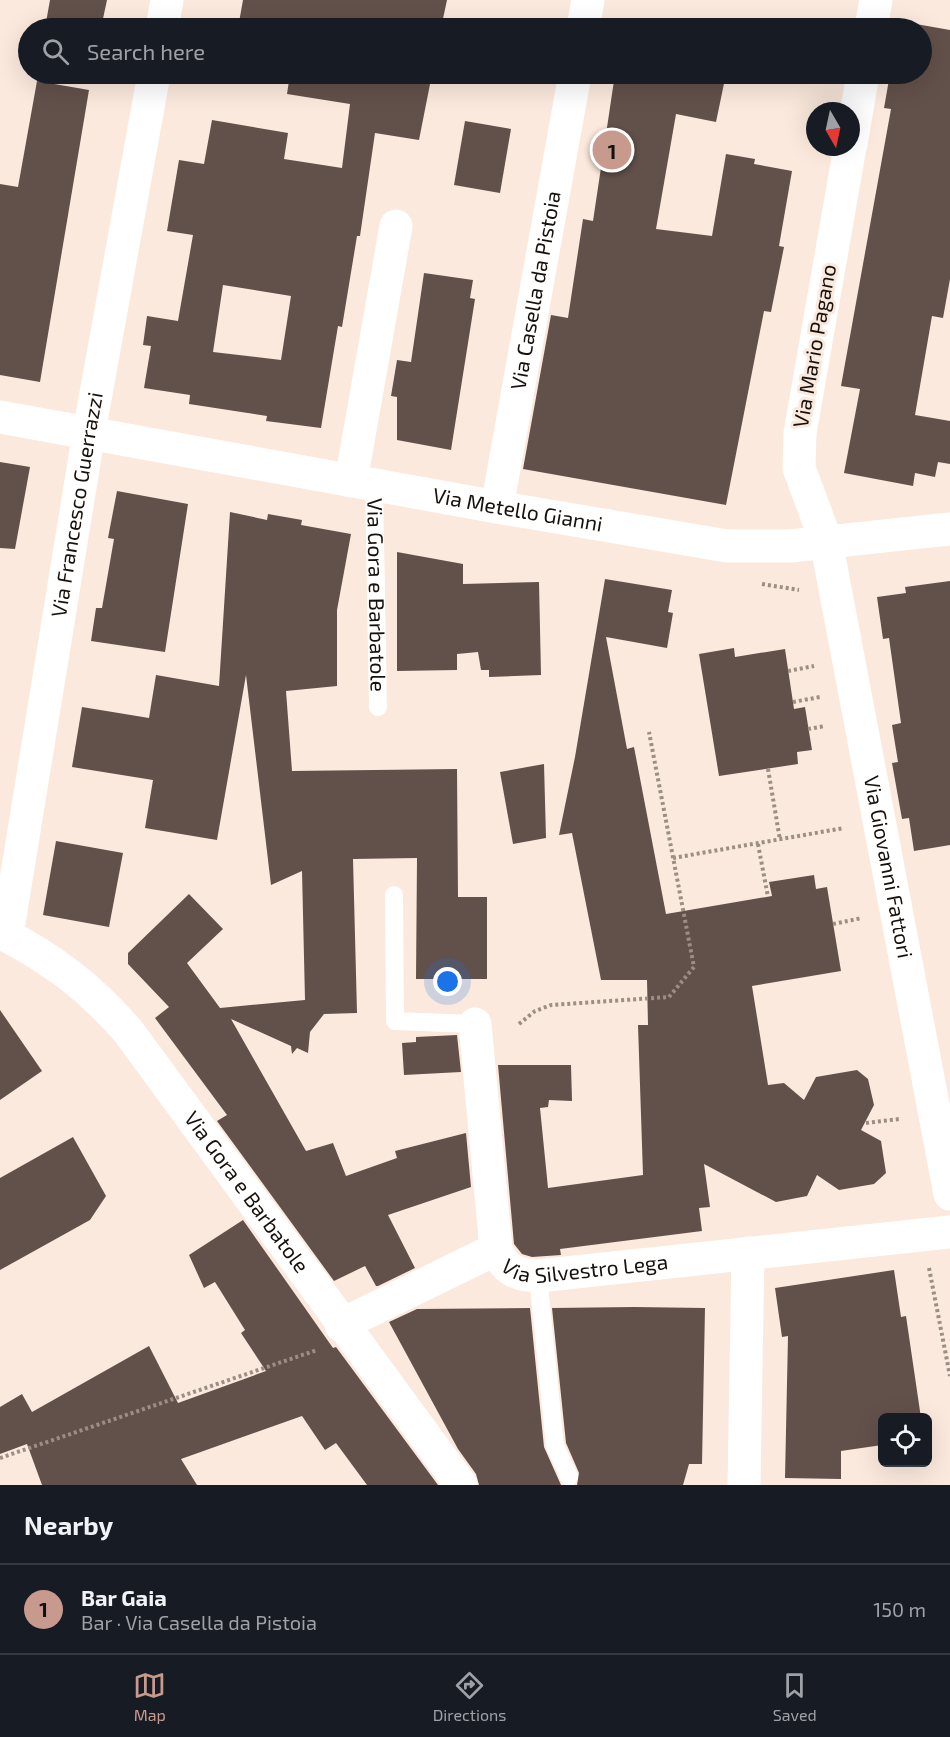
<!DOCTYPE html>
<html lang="en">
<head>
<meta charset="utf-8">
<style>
  body { margin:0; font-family:"Exo 2",sans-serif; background:#20242c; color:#f1f3f6 }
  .controls { position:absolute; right:18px; bottom:18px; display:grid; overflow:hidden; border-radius:9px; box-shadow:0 6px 24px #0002 }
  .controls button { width:54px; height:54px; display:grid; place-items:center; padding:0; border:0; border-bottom:2px solid #363941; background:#171b24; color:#f1f3f6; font:30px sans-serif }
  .compass { position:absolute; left:806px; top:102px; width:54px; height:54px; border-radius:50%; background:#171b24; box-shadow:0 6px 24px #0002; rotate:171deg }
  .you { position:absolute; left:448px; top:982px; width:21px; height:21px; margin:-15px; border:4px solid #fff; border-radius:50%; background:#1a73e8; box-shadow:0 0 0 9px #1a73e833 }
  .badge { display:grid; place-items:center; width:39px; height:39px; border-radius:50%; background:#c89a8e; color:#111; font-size:20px; font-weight:700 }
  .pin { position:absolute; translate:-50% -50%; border:3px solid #fff; box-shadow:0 2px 6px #0006 }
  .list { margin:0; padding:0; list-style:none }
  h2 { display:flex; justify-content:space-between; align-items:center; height:78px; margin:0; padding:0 24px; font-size:26px }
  h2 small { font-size:20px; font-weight:400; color:#9ea1a6 }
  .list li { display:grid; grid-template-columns:39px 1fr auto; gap:18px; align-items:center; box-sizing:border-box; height:90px; padding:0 24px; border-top:2px solid #363941 }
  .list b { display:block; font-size:22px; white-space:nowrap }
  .list p { margin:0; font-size:20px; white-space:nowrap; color:#9ea1a6 }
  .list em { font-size:20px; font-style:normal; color:#9ea1a6 }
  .icon { flex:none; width:33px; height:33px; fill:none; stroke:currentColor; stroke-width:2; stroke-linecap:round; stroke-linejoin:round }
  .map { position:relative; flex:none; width:950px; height:1485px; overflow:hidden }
  .search { position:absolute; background:#171b24; box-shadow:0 6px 24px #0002; left:18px; right:18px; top:18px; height:66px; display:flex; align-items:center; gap:15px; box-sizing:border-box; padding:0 21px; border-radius:33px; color:#9ea1a6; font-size:22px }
  .sheet { height:168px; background:#171b24 }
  nav { display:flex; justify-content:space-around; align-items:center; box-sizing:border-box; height:84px; border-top:2px solid #363941; background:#171b24; font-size:16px; color:#9ea1a6 }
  nav a { display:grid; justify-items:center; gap:3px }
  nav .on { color:#c89a8e }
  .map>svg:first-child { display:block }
  .building { fill:#62514a; fill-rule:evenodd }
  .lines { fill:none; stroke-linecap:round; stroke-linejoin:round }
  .path { stroke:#9b8e85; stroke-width:4; stroke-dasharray:3 3; stroke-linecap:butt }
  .lane { stroke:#fff; stroke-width:18 }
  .street { stroke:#fff; stroke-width:33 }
  .labels { text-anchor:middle; stroke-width:6; stroke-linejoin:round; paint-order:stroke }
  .street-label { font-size:21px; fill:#17110d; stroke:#fbe9dd }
</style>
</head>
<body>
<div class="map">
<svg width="950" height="1485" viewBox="0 0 950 1485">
  <rect width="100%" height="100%" fill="#fbe9dd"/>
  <path class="building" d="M50,0h57l-6,28h-56z
    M243,0h204l-6,28h-203z
    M899,21l51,9v249l-7,39 -11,-2 -17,99 35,6v43l-12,-2 -3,15 -20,-4 -2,13 -69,-13 16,-84 -19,-3 50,-277 -7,-1 6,-34h31v-46h-24z
    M290,74h142l-13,66 -44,-7 -15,103h-3l-15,91 -4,-1 -17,102 -55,-7 1,-5 -78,-12 1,-9 -46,-7 7,-42 -8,-1 4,-29 31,5 15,-86 -26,-4 12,-71 25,4 8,-44 76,13 -4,26 58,9 8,-64 -63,-10zM223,285l68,11 -10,64 -68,-8z
    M615,74h111l-10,48 -40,-8 -20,115 56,7 14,-82 29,5 -1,5 38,7 -13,75 5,1 -13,65 -7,-1 -38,194 -203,-36 28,-154 17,3 15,-99 10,2z
    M37,81l52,9 -49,292 -40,-7v-191l18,3z
    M465,121l46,8 -11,64 -46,-8z
    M424,273l49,7 -3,18 5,1 -24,151 -54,-10v-43l-6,-1 6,-36 14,2z
    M0,462l30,5 -15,82 -15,-1z
    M117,491l71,13 -23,148 -74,-11 5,-33h6l12,-69 -6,-1z
    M230,512l37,8 1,-6 34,6 -1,5 50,9 -14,76v76l-51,5 6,80 165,-2 1,128h29v82h-71l1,-121 -64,1 4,154 -33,1 -14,18 -2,21 -11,-5 -5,6 -1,-8 -60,-27 75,132 27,-8 13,33 51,-18 -2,-7 71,-18 5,54 -83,28 27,53 -37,18h-2l-11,-20 -31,15 -117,-160 10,-6 -72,-97 14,-11 -41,-43v-11l61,-59 34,35 -36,34 33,45 85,-8 -3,-129 -31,14 -25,-210 -29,165 -72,-12 8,-48 -81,-13 10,-60 67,11 7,-43 63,11z
    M397,552l66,12v20l76,-2 2,93 -52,2v-7h-8l-3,-18 -21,2v16l-60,1z
    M605,579l67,11 -4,22 5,1 -6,35 -61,-11 21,112 7,-2 32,167 106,-18 -3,-14 45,-7 2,14 11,-2 14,84 -89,15 16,99 16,-2 20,17 12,-23 41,-7 11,9 6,26 -13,25 20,11 5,32 -12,11 -35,6 -22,-15 -10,21 -31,6 -72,-38 6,43 -11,1 3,23 -142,18 1,6 -29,2 -10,-3 -8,-10 -16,-179h73l1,36 -23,-1 -1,7 -8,1 8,80 95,-13 -5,-150h10l-1,-45h-46l-29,-147 -13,2 16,-78z
    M950,581v264l-36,6 -5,-33 -7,1 -10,-56 6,-1 -6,-37 9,-2 -12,-85 -6,1 -6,-42 29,-4 -1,-6z
    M734,648l1,9 50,-8 9,60 11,-2 7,43 -15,2 1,12 -79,12 -20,-122z
    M544,764l2,74 -33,6 -13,-72z
    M56,841l67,12 -14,74 -66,-12z
    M0,1010l42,61 -42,29z
    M457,1035l4,37 -57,3 -2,-32 14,-1v-5z
    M73,1137l33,59 -16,24 -90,50v-92z
    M243,1220l90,128 3,-1 102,138h-71l-31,-42 -11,7 -23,-34 -121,43 16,26h-155l-15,-41 -27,10v-47l22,-13 10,18 117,-66 29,57 88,-32 -25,-38 4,-3 -30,-48 -11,6 -15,-33z
    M894,1270l7,47 5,-1 15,102h-39v27l-41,6v28l-56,-1 3,-142 -6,1 -7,-49z
    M634,1307l71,1 -3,156h-13l-6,21h-106l2,-12 -13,-30 -14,-135z
    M530,1308l14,139 17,38h-82l-3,-11 -18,-25 -69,-127 28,-13z"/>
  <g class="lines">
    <path class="path" d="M762,584l37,6
      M788,671l26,-5
      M793,702l27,-5
      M808,729l17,-3
      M768,769l12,71
      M758,844l10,53
      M673,858l171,-30
      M833,924l29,-6
      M519,1024l16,-13 16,-6 118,-8 25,-30 -45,-235
      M866,1123l33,-4
      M929,1268l21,108
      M0,1458l317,-108"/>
    <g class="lane">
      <path id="s1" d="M374,484l4,223"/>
      <path d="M394,895l1,126 80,3"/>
      <path d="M538,1276l17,170 14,31"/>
    </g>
    <g class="street">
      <path d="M162,28l5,-28"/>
      <path d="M583,28l5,-28"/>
      <path d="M871,28l5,-28"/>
      <path d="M851,144l12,-70"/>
      <path id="s2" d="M850,147l-50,286 -1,35 27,73 124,653"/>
      <path id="s3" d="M0,417l497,90 230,39h63l160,-17"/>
      <path d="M351,481l45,-255"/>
      <path id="s4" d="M497,507l78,-433"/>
      <path id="s5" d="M0,932c52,27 89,54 128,99l333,454"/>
      <path id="s6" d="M7,935l82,-503 65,-358"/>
      <path d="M475,1024l21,225"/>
      <path id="s7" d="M341,1325l155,-76c9,21 20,26 42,27l412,-44"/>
      <path d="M744,1485l4,-232"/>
    </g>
  </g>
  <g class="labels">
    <g class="street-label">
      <text dy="7" stroke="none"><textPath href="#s4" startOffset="220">Via Casella da Pistoia</textPath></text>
      <text transform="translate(815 346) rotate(-80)" y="7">Via Mario Pagano</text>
      <text dy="7" stroke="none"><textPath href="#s6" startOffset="436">Via Francesco Guerrazzi</textPath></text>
      <text dy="7" stroke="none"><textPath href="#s3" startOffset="526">Via Metello Gianni</textPath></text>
      <text dy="7" stroke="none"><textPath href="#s1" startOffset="111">Via Gora e Barbatole</textPath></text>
      <text dy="7" stroke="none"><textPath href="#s2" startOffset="735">Via Giovanni Fattori</textPath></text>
      <text dy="7" stroke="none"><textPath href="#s5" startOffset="363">Via Gora e Barbatole</textPath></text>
      <text dy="7" stroke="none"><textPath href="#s7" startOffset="273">Via Silvestro Lega</textPath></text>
    </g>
  </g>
</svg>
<div class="controls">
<button><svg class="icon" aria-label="locate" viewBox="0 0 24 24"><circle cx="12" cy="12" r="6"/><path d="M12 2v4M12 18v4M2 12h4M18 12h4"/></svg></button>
</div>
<svg class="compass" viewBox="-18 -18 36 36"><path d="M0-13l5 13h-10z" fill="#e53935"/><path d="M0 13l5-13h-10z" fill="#9ea1a6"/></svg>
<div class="you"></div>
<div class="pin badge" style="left:612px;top:150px">1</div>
<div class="search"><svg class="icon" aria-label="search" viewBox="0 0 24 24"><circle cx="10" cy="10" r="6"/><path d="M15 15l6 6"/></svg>Search here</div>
</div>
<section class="sheet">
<h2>Nearby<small></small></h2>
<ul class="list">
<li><span class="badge">1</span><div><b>Bar Gaia</b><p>Bar · Via Casella da Pistoia</p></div><em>150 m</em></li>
</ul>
</section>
<nav>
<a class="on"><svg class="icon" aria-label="map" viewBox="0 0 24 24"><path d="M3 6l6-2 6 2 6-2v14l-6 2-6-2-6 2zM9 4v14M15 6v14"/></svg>Map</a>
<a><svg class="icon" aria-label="directions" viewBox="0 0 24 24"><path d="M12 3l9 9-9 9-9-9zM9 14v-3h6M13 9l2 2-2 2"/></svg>Directions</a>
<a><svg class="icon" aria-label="saved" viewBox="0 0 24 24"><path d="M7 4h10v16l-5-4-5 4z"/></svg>Saved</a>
</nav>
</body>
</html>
